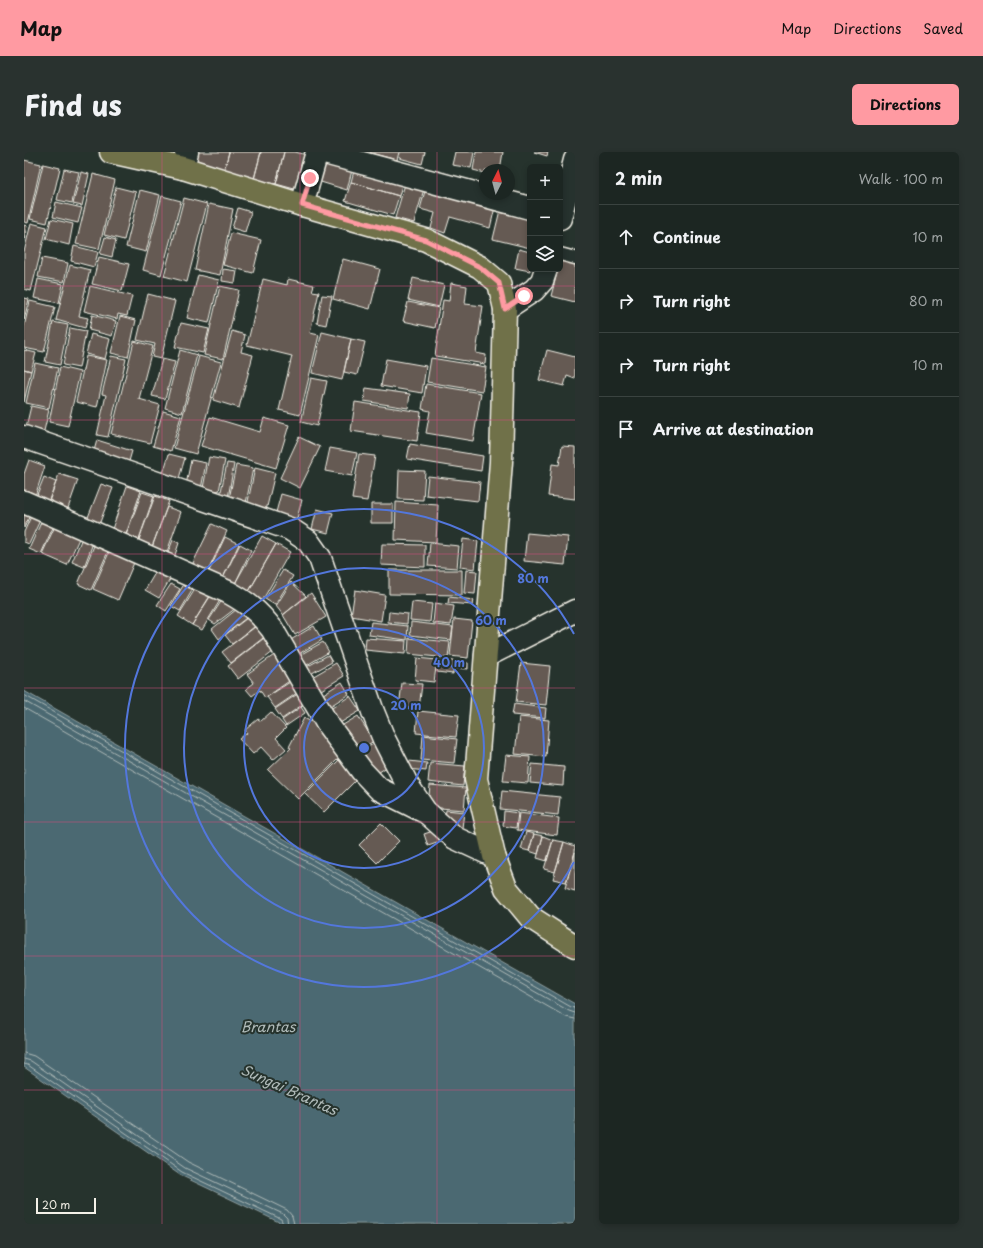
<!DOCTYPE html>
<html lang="en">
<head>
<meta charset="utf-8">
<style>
  body { margin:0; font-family:"Playpen Sans",sans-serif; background:#29322f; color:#f1f3f6 }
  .controls { position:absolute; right:12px; top:12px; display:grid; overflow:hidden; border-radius:6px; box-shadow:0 2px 6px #0003 }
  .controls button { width:36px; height:36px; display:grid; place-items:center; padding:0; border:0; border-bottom:1px solid #3a4340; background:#1c2622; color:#f1f3f6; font:20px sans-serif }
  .compass { position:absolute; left:455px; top:12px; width:36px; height:36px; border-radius:50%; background:#1c2622; box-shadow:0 2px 6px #0003; rotate:6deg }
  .scale { position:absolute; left:12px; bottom:10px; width:60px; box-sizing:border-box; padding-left:4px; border:2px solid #f4f1e8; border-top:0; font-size:11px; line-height:14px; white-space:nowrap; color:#f4f1e8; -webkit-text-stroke:3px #26332d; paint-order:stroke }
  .stop { position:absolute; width:12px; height:12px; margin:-9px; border:3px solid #ff9aa2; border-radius:50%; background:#fff }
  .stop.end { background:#ff9aa2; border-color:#fff; box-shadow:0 1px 4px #0008 }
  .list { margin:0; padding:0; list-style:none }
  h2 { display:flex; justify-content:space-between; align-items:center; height:52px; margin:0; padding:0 16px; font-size:17px }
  h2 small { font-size:13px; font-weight:400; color:#a0a5a5 }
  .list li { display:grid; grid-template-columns:26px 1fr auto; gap:12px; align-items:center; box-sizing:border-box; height:64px; padding:0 16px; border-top:1px solid #3a4340 }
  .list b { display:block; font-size:15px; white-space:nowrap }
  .list em { font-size:13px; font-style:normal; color:#a0a5a5 }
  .icon { flex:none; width:22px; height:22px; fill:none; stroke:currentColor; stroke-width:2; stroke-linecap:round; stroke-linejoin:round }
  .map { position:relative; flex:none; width:551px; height:1072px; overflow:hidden; border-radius:6px }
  header { display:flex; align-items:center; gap:24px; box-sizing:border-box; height:56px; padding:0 20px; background:#ff9aa2; color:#111 }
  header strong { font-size:19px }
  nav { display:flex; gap:22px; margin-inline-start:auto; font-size:14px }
  .intro { display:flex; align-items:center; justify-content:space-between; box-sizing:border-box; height:96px; padding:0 24px }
  h1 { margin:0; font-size:28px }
  .button { padding:10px 18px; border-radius:6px; background:#ff9aa2; color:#111; font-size:14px; font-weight:700 }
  main { display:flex; gap:24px; padding:0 24px }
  aside { flex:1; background:#1c2622; border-radius:6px; box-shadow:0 2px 6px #0003 }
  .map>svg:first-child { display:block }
  .water { fill:#4b6972; stroke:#8f9fa1 }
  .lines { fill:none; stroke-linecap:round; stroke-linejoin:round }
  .shore { stroke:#b0bbb9; stroke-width:1 }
  .building { fill:#655a52; stroke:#f4f1e8 }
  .service-casing { stroke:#f4f1e8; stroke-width:15 }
  .minor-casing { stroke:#f4f1e8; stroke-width:25 }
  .secondary-casing { stroke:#f4f1e8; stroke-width:25 }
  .primary-casing { stroke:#f4f1e8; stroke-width:25 }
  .service { stroke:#26332d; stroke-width:12 }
  .minor { stroke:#26332d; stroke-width:22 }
  .secondary { stroke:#26332d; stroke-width:22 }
  .primary { stroke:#6f714a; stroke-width:22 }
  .route { stroke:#ff9aa2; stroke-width:5 }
  .grid { fill:none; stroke:#ce4e7e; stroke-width:1; stroke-opacity:0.55 }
  .ring { fill:none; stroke:#5377dc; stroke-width:2 }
  .labels { text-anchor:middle; stroke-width:4; stroke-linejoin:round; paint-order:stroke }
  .water-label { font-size:14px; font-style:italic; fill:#b0bbb9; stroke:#26332d }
  .centre { fill:#5377dc; stroke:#26332d; stroke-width:2 }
  .ring-label { font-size:12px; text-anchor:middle; font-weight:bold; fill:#5377dc; stroke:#26332d; stroke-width:4; stroke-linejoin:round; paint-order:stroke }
</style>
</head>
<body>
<header>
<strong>Map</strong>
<nav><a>Map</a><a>Directions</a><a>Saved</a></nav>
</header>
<div class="intro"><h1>Find us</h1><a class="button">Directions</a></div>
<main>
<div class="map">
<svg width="551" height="1072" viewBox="0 0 551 1072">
  <rect width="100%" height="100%" fill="#26332d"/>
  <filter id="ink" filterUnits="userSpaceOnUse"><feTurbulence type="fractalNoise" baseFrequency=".025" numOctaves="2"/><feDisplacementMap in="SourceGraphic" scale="8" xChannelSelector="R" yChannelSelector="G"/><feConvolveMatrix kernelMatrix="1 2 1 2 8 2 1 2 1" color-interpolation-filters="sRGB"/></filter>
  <g filter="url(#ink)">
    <path class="water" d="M0,539l551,313v220h-292l-103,-49 -156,-108z"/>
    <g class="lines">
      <path class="shore" d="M0,543l547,312 4,1
        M0,549l545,310 6,2
        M0,556l542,309 9,2
        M0,901l10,3 154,106 99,48 5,6 2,8
        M0,907l7,2 154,107 98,46 4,4 1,6
        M0,912l4,1 154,107 99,47 2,5"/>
    </g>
    <path class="building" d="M173,0h32l-5,19 -30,-7z
      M205,0h32l-7,27 -30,-8z
      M237,0h23l-8,32 -22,-5z
      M260,0h11l12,3 -9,35 -22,-6z
      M346,0h29l-2,8 -27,-7z
      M376,0h25l-3,12 -23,-6z
      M431,0h19l-3,16 -19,-3z
      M452,0h27l-3,18h-15v3l-12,-3z
      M510,0h14l-1,4z
      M297,5l32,9 -6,24 -33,-10z
      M0,8l17,4 -13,59 -4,-1z
      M19,12l17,4 -13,55 -17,-4z
      M331,15l48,14 -4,15 -48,-14z
      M40,17l15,3 -7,31 -15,-3z
      M57,20l8,2 -7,32 -9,-2z
      M69,22l22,6 -16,69 -23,-5z
      M327,30l48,14 -6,19 -48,-14z
      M381,32l19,5 -10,34 -19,-5z
      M403,32l69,19 -6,25 -40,-11 -5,16 -14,-5 4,-15 -15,-4z
      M92,35l20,5 -12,48 -20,-5z
      M116,38l20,5 -14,57 -20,-5z
      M138,44l19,5 -20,74 -18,-5z
      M160,46l23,6 -20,78 -23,-6z
      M32,50l26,6 -4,15 -25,-6z
      M185,52l24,5 -13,66 -25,-5z
      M214,56l13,4 -6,20 -13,-4z
      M476,58l30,7v31l-37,-9z
      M27,67l22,5 -4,21 -23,-6z
      M7,71l16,4 -16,64 -7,-2v-37z
      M0,73l3,1 -3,15z
      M207,81l30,7 -8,33 -30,-8z
      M81,85l11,3 -4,17 -12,-3z
      M50,94l24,6 -4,15 -23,-6z
      M495,97l11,3v19l-15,-3z
      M75,105l30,7 -7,27 -30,-7z
      M18,106l26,5 -4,19 -26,-5z
      M319,107l37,10 -10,40 -37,-10z
      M537,108l14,3v39l-24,-6 7,-27h2z
      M46,113l20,5 -11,46 9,2 -3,10 -29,-8z
      M199,117l14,2 -2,12 -13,-2z
      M174,123l21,5 -10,43 -22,-5z
      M389,126l31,7 -5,22 -31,-7z
      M14,127l25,5 -4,19 -25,-5z
      M239,127l24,6 1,-6 26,6 -2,6 7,1 -9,41 9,2 -19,80 -21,-5 13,-54 -45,-11z
      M427,131l16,3 -2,18 18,2 -7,47 10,2 -1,9 -50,-8 8,-56 6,1z
      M66,134l42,10 -5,20 -9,-2 -1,5 -33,-8z
      M196,134l19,4 -16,69 -19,-4z
      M124,142l27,7 -14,58 -9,-2 3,-13 -18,-4z
      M298,143l10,1 -6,29 -9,-2z
      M0,146l5,1 -5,21z
      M6,149l25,6 -11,45 -20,-4v-21z
      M384,150l31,6 -4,20 -32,-7z
      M68,163l24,6 -4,15 -23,-6z
      M96,164l16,4 -8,37 -17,-4z
      M29,170l15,3 -8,40 -15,-3z
      M157,171l28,6 -6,24 -28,-6z
      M46,176l16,3 -7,37 -16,-3z
      M208,179l13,4 -4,17 12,3 -14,53 -26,-8z
      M298,180l29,7 -9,41 -30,-7z
      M67,182l19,5 -5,20 -19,-5z
      M327,187l14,3 -8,33 -13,-3z
      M110,189l19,5 -14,53 21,6 -10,38 -39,-9z
      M0,198l12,3 -5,18 -7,-2z
      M156,198l17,5 -15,58 -17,-5z
      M523,198l28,7v22l-8,-3 -3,10 -25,-6z
      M62,204l21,4 -10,47 -21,-5z
      M87,204l15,3 -18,78 -11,-2 9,-40 -4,-1z
      M175,204l22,6 -25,92 -22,-6z
      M407,206l55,9 -4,24 -55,-9z
      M138,207l13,3 -10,37 -13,-3z
      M362,207l40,7 -4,27 -41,-7z
      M11,211l23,5 -9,40 -23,-5z
      M36,215l20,5 -12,54 -19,-4z
      M0,217l7,2 -7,31z
      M287,226l16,3 -10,45 -16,-4z
      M402,232l55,9 -8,48 -47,-8 4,-22 -8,-2z
      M342,236l44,6 -2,14 -44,-7z
      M331,250l66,10 -4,29 -66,-10z
      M7,254l18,4 -5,21 -18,-4z
      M139,259l18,5 -10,35 -18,-5z
      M186,265l50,15 4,-14 25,7 -13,43 -75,-22z
      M275,285l21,10 -20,41 -20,-10z
      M73,288l35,11 -5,17 -35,-10z
      M386,292l73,12 -2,15 -74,-12z
      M538,294l13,1v52l-27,-3 4,-32 7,1z
      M306,296l27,5 -5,23 -27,-5z
      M145,302l16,4 -8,27 -16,-5z
      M335,302l16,2 -8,45 -15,-2z
      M185,305l16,3 -6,31 -16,-3z
      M5,308l16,6 -11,33 -10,-3v-22z
      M167,308l15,3 -6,31 -15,-4z
      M203,311l7,1 -6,34 -8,-2z
      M212,313l17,3 -7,35 -17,-4z
      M231,316l20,5 -10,42 -19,-4z
      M375,318l26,1 -2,29 -25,-1z
      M35,322l19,6 -12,34 -19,-7z
      M404,324l52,6 -2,19 -52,-6z
      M20,325l12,5 -8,20 -12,-5z
      M77,332l12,4 -16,42 -12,-5z
      M103,334l14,5 -16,46 -14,-5z
      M118,340l12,4 -16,46 -13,-4z
      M257,342l21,6 -6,22 -21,-6z
      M131,344l14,5 -17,46 -14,-5z
      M372,350l42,3 -2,37 -41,-2z
      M347,352h22v19h-22z
      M143,355l14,5 -14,40 -15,-5z
      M0,356l8,3 -8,17z
      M293,357l16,4 -5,20 -16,-4z
      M9,360l9,4 -13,28 -5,-2v-10z
      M20,364l12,5 -15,33 -12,-5z
      M33,370l25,10 -15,33 -25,-11z
      M188,372l15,7 -20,42 -15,-8z
      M503,381l41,4 -3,28 -41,-4z
      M238,384l14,8 -28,49 -14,-8z
      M201,385l14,7 -17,36 -14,-7z
      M58,386l11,5 -9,24 -12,-5z
      M439,387l15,2 -3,28 -15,-2z
      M149,388l6,3 -5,15 -7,-3z
      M72,389l14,6 -19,43 -13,-6z
      M406,391l29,3 -2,22 -29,-2z
      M216,392l11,6 -17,36 -12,-6z
      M252,392l14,8 -28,49 -14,-8z
      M358,392l43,1v22l-44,-2z
      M87,396l25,10 -18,42 -25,-11z
      M134,416l14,8 -13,22 -14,-8z
      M259,418l10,6 -18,29 -10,-6z
      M365,418h73v25l-73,-1z
      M442,418l11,1 -2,23 -11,-1z
      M163,427l9,5 -16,27 -9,-5z
      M267,430l15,14 -23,19 -7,-9z
      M175,431l14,8 -21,34 -14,-9z
      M147,432l9,5 -14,22 -9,-6z
      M331,438l30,5 -4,26 -30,-5z
      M189,440l9,5 -20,33 -10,-5z
      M287,441l15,24 -31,18 -12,-20z
      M200,445l12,11 -21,16 -6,-4z
      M425,445l25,3 -1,5 -25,-2z
      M388,450l20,2 -2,18 -20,-2z
      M411,451l19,3 -3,19 -18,-2z
      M218,453l8,10 -31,24 -7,-10z
      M365,460l19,2 -1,10 -19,-2z
      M227,463l7,9 -26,20 -7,-9z
      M430,467l18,2 -4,37 -18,-2z
      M347,470l37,4 -1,14 -38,-5z
      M387,470l42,5 -2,13 -41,-5z
      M235,472l8,11 -36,28 -9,-11z
      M290,474l8,14 -25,15 -8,-14z
      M244,483l10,13 -40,31 -10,-13z
      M342,486l40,3 -1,13 -40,-4z
      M385,486l41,4 -2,16 -40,-4z
      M299,490l6,10 -27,16 -6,-11z
      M253,501l18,24 -30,21 -5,-8 -8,6 -6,-7 8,-6 -7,-9z
      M304,503l4,7 -27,15 -4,-7z
      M393,506l20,2 -3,22 -19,-2z
      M414,508l16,1 -1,13 -16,-2z
      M432,510l12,1v6l-13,-1z
      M312,511l8,13 -31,19 -8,-14z
      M497,511l29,3 -4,39 -30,-3z
      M269,528l7,11 -25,17 -8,-11z
      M318,530l7,12 -25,16 -7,-12z
      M378,531l20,1 -3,25 -20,-2z
      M275,541l6,10 -23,16 -7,-10z
      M326,544l10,15 -25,15 -9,-14z
      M490,552l32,4 -1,10 -33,-3z
      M277,555l4,6 -19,13 -4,-6z
      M394,559l41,4 -3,22 -40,-4z
      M247,560l15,16 -10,10 10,11 -13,11 -12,-13 -8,7 -14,-15 8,-6 -2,-3 13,-11 3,2z
      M334,564l16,25 -20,12 -16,-25z
      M495,565l30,3 -3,37 -31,-3z
      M280,566l27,14 -5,9 15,15 -43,43 -30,-29 23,-22 -2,-1z
      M399,583l34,4 -3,24 -33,-3z
      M352,590l15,22 -19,13 -16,-22z
      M482,603l24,2 -2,26 -25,-2z
      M317,606l19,18 -36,36 -19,-18z
      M385,609l18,2 -1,8 -18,-2z
      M406,611l35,3 -2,20 -35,-4z
      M508,612l32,3 -1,19 -33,-3z
      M406,633l36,3 -2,22 -36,-3z
      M478,639l58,6 -2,18 -58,-6z
      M422,658l18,2 -2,16 -18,-2z
      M480,659l14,2 -2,15 -13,-2z
      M495,661l40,5 -2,17 -40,-5z
      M357,671l18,18 -22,22 -18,-18z
      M418,676l4,12 -18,6 -4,-12z
      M502,680l8,2 -5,17 -8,-2z
      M510,682l9,2 -5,18 -9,-3z
      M519,684l10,4 -6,21 -10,-3z
      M529,688l11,2 -9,30 -11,-3z
      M540,690l11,4v6l-9,30 -13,-3z
      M551,700v39l-10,-3z"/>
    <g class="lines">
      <defs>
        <path id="service" d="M536,102l15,4"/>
        <path id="minor" d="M297,0l209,56
          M159,16l4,-16
          M278,53l15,-53
          M536,66l15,-58
          M481,157l29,-19 8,-9 4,-12
          M0,285l266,92 18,12 12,17 53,154 11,27 24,47 17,25 30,27 39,18
          M0,350l204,90c20,11 30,19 44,37l56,96 34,46 17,18 44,22"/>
        <path id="secondary" d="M462,504l89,-45"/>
        <path id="primary" d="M87,0l72,16 119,37 124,35 54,27 19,16 6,26 -4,153 -25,317 18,77 12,32 24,29 45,29"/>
      </defs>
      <use href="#service" class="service-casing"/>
      <use href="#minor" class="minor-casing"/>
      <use href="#secondary" class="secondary-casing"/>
      <use href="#primary" class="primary-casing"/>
      <use href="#service" class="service"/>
      <use href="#minor" class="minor"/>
      <use href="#secondary" class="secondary"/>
      <use href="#primary" class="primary"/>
    </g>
  </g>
  <g class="lines" filter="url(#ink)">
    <path class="route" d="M286,26l-8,27 124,35 54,27 19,16 6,26 19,-13"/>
  </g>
  <path class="grid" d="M138,0v1072M276,0v1072M413,0v1072M0,134h551M0,268h551M0,402h551M0,536h551M0,670h551M0,804h551M0,938h551"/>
  <g class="ring">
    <circle cx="340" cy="596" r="60"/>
    <circle cx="340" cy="596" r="120"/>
    <circle cx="340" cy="596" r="180"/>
    <path d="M550 710A239 239 0 1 1 550 482"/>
  </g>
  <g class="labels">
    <g class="water-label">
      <text x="244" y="880">Brantas</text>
      <text transform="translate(265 938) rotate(24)" y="5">Sungai Brantas</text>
    </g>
  </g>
  <circle cx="340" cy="596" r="6" class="centre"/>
  <g class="ring-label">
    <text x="509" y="431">80 m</text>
    <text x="467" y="473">60 m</text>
    <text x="425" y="515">40 m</text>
    <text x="382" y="558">20 m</text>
  </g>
</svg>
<div class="controls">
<button>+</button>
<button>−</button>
<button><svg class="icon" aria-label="layers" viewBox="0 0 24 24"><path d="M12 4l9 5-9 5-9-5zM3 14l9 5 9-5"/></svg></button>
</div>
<svg class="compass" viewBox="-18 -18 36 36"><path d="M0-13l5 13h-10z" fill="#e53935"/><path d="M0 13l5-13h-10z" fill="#a0a5a5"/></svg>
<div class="scale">20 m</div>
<div class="stop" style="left:500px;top:144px"></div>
<div class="stop end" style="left:286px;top:26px"></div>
</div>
<aside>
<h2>2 min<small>Walk · 100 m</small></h2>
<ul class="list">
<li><svg class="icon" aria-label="ahead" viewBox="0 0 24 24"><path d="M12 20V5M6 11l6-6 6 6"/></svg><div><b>Continue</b></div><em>10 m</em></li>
<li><svg class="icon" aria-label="right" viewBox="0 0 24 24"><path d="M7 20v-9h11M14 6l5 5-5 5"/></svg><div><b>Turn right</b></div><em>80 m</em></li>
<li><svg class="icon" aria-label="right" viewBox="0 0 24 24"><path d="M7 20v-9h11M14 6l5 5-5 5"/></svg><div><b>Turn right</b></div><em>10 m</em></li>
<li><svg class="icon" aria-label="arrive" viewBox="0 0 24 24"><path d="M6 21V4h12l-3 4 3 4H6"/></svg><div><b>Arrive at destination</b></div></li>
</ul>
</aside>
</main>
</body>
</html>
